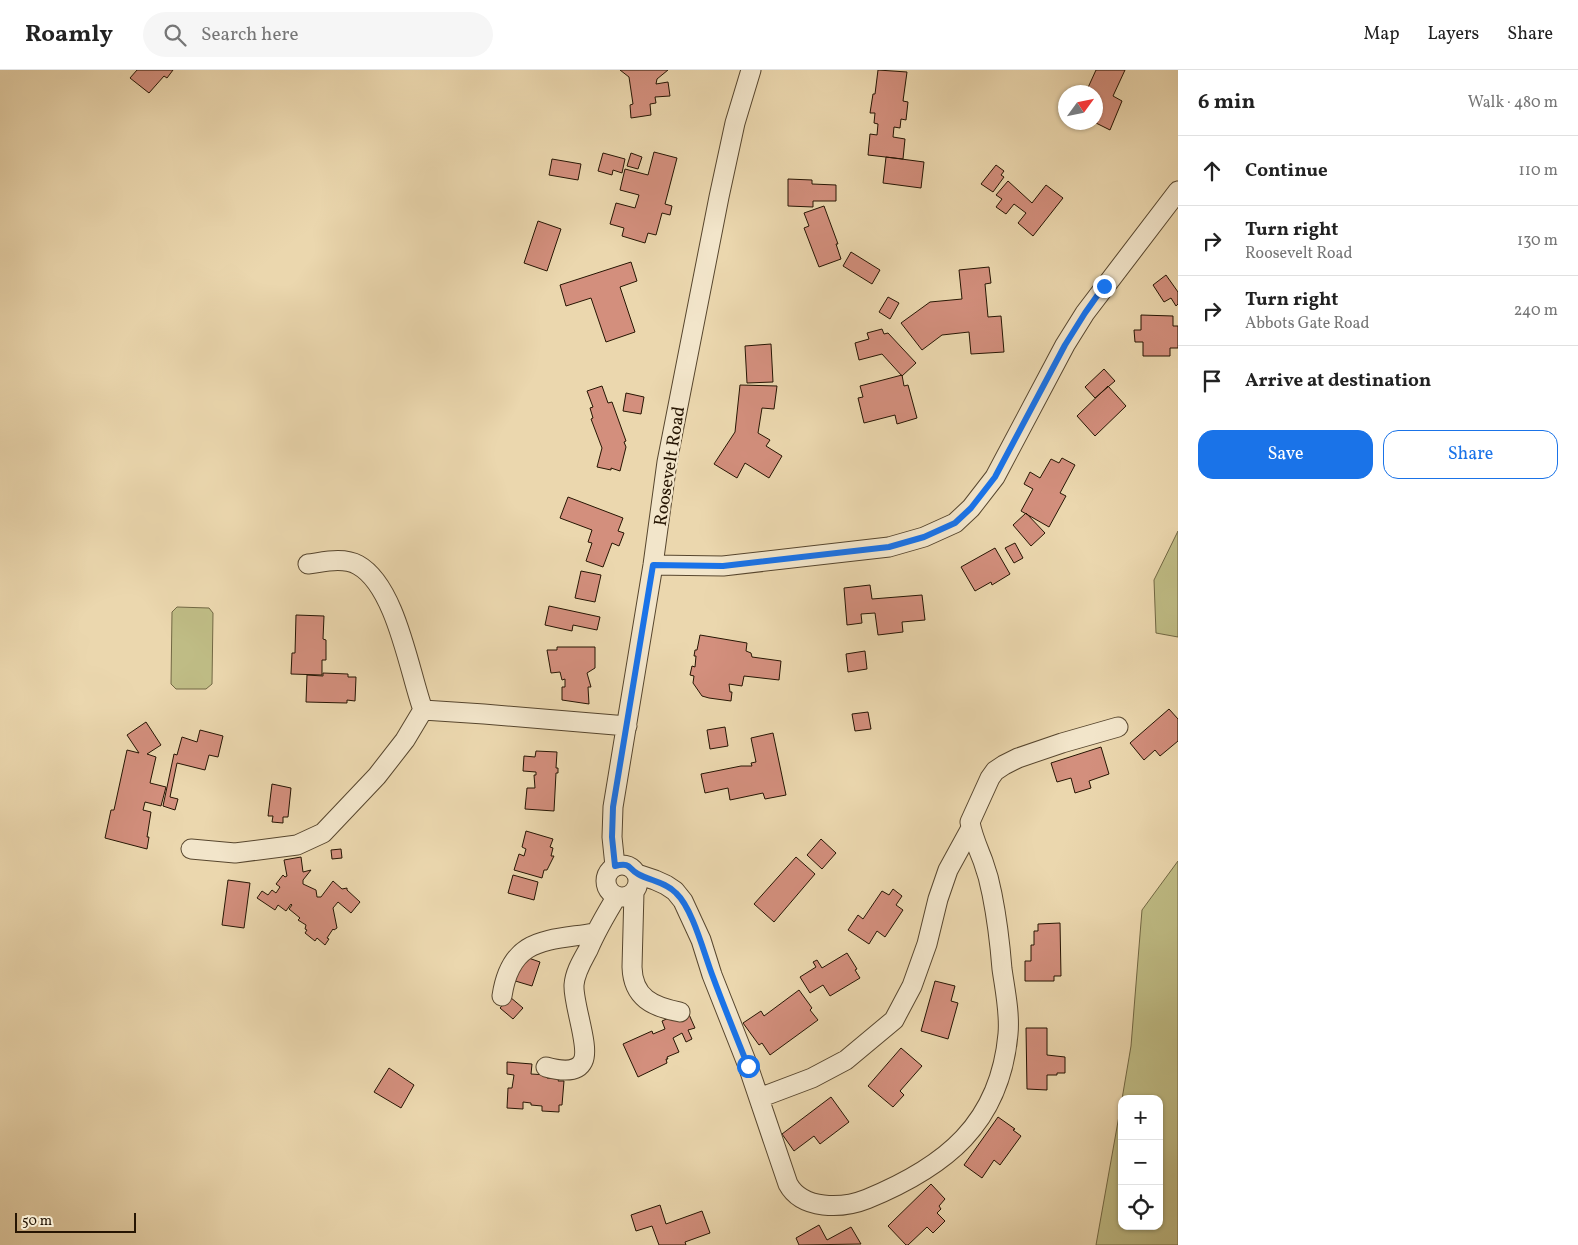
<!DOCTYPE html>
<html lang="en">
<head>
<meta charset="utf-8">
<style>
  body { margin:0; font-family:Vollkorn,serif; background:#f6f6f6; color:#222 }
  .controls { position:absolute; right:15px; bottom:15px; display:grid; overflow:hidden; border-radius:10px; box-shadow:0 1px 4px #0004 }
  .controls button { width:45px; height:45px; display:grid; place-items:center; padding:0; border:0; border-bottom:1px solid #e0e0e0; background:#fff; color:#222; font:25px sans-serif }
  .compass { position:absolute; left:1058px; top:15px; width:45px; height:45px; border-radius:50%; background:#fff; box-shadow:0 1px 4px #0004; rotate:57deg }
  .scale { position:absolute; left:15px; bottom:12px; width:121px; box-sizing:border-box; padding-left:5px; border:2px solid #261503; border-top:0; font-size:14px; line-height:18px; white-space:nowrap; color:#261503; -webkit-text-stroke:4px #f2e5ca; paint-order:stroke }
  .stop { position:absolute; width:15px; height:15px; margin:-11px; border:4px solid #1a73e8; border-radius:50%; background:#fff }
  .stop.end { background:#1a73e8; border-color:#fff; box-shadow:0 1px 5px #0008 }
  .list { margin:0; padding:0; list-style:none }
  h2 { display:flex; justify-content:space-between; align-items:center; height:65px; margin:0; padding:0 20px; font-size:21px }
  h2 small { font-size:16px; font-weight:400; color:#767676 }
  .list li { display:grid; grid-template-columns:32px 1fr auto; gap:15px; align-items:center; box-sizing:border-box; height:70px; padding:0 20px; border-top:1px solid #e0e0e0 }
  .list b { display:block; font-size:19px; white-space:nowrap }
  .list p { margin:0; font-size:16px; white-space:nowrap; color:#767676 }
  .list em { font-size:16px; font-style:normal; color:#767676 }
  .actions { display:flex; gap:10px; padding:15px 20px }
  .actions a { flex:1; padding:11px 0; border:1px solid #1a73e8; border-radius:15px; text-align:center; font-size:18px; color:#1a73e8 }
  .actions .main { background:#1a73e8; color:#fff }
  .icon { flex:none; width:28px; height:28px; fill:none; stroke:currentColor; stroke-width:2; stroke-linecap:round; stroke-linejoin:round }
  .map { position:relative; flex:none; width:1178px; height:1175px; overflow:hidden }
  header { display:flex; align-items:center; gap:30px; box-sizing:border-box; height:70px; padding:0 25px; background:#fff; border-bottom:1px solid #e0e0e0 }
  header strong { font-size:24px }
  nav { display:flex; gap:28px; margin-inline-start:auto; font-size:18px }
  .search { width:350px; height:45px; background:#f6f6f6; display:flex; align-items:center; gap:12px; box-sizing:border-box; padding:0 18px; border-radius:28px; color:#767676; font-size:19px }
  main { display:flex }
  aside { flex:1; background:#fff }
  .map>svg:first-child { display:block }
  .green { fill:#bfbc85; stroke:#726844 }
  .building { fill:#d38f7d; stroke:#261503 }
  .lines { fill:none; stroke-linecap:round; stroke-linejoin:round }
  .minor-casing { stroke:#57462e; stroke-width:21 }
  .minor { stroke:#f2e5ca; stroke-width:19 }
  .route { stroke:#1a73e8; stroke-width:6 }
  .labels { text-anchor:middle; stroke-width:4.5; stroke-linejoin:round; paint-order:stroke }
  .street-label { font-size:18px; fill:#261503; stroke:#f2e5ca }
</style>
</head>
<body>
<header>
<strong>Roamly</strong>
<div class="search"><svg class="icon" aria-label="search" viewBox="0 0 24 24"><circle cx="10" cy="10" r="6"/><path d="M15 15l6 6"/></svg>Search here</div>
<nav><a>Map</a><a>Layers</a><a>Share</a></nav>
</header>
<main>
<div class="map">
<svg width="1178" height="1175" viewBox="0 0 1178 1175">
  <rect width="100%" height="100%" fill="#ebd7ae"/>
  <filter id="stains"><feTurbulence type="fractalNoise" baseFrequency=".004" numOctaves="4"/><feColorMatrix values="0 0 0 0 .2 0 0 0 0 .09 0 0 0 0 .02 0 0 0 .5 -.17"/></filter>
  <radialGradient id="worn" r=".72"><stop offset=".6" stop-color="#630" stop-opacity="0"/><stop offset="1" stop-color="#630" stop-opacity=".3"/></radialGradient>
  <path class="green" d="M1178,461v106l-22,-4 -2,-53z
    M177,537l32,1 4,5 -1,71 -6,5h-30l-5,-5 1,-72z
    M1178,791v384h-82l26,-146v127h37v-127h-37l9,-53 11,-136z"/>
  <path class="building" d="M137,0h36l-6,8 -3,-2 -15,17 -19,-15z
    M620,0h48l-11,9 -1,5 12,-2 2,14 -15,1 1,6 -6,1 1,11 -20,3 -1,-13 3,-1 -4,-27z
    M878,0l29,2 -4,29 5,1 -2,18 -5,-1 -1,9 -6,-1 -1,10 12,2 -2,20 -35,-4 2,-21 7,1 1,-11 -4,-1 1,-10h-5l3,-19h2z
    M1096,0h29l-12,26 9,5 -12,29 -16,-8h2v-30h-10z
    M654,82l23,6 -12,46 7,2 -2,9 -8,-2 -6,22 -8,-2 -3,10 -23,-7 2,-8 -14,-4 6,-21 19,5 4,-13 -19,-5 5,-21 23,6z
    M603,83l22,6 -3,14 -9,-3 -1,5 -14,-4z
    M631,83l11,4 -4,12 -11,-3z
    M886,87l38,5 -3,26 -38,-5z
    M552,89l29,5 -3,16 -29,-5z
    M996,95l8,6 -3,4 3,2 -11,15 -12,-8z
    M788,109l24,1v4l24,1v16h-23v6l-25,-1z
    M1008,111l24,22 14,-18 17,13 -30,38 -15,-13 8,-10 -12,-9 -8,10 -10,-7 6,-8 -6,-4z
    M824,136l14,38h-2l5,15 -22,8 -15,-39 5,-2 -5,-13z
    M538,151l23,8 -14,42 -23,-8z
    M851,182l29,18 -8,14 -29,-18z
    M631,192l6,19 -17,6 15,45 -29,10 -15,-44 -25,8 -6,-21z
    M989,197l2,16 -6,1 3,33 13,-1 3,36 -33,2 -2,-22 -27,3 -20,15 -21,-27 29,-21 32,-3 -3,-29z
    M1166,205l12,17v12l-2,2 -5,-8 -7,4 -11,-17z
    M888,227l11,6 -9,16 -11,-7z
    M1141,245l32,1v10h5v22h-8v8h-27v-14h-8l-1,-12h7z
    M882,259l2,5 4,-1 28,30 -14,13 -20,-22 -23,6 -4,-17 14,-4 -2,-6z
    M771,274l2,38 -26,1 -2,-37z
    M1104,299l11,12 -20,17 -10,-11z
    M902,305l2,11 4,-1 9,33 -20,6 -2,-9 -31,8 -6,-25 5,-1 -3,-11z
    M740,315l37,1 -3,23 -12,-1 -4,25 12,7 -4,6 16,10 -13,22 -24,-15 -8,15 -23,-14 21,-32z
    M602,316l6,17 4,-1 14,39 -2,1 2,5 -6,24 -9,-3v2l-14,-3 5,-19 -11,-29 2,-1 -3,-10 3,-1 -6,-16z
    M1108,316l18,20 -31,30 -18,-20z
    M626,323l18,4 -3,17 -18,-3z
    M1062,388l13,7 -15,28 6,3 -17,31 -28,-16 12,-22 -9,-5 6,-12 10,6 11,-19 8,4z
    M568,427l55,21 -5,13 6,2 -5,13 -7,-3 -9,24 -17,-6 6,-18 -4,-1 4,-12 -32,-12z
    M1026,443l19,20 -14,13 -18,-21z
    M1015,473l8,15 -9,5 -9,-15z
    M995,478l15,26 -18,11 -1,-3 -16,9 -14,-24z
    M581,501l20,4 -6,27 -20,-4z
    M870,515l2,14 50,-4 3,25 -23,2 1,10 -25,3 -3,-22 -14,1 1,9 -15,2 -3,-37z
    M549,536l51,11 -3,13 -24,-5 -1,6 -27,-6z
    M296,545l28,1 -1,23 3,1v20h-4v15l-31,-1 1,-21h3z
    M700,565l47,8 -1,8 5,2 1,4 29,4 -2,19 -35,-4 -2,10 -13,-2 1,8h2l-1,9 -22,-3 -7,-2 -9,-13 1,-7 -4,-1 2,-9 3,1 1,-11h-2l1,-6h2z
    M557,577h38v21l-8,5 4,14h-3l1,17 -27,-4v-13h3v-8l-3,1 -2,-8 -9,1 -4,-23h10z
    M865,581l2,18 -19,3 -2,-18z
    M323,603l25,1v3h8l-1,24 -8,-1v3l-41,-1 1,-27 16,1z
    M1169,639l9,10v22l-18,15 -5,-6 -11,10 -14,-17z
    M868,642l3,17 -16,2 -3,-17z
    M146,652l15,23 -14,9 9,3 -6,26 16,4 -5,19 -16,-4 -2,8 8,2 -4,25h2l-2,12 -42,-11 6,-28h3l13,-60 12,3 -12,-18z
    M725,657l3,19 -18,3 -3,-19z
    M200,660l23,6 -5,21 -9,-2 -4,15 -28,-7 -7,34 8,2 -3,11 -12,-4 11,-52 3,1 5,-18 15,5z
    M773,663l13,62 -21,4 -2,-6 -33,7 -2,-12 -23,5 -4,-19 40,-8h11l-1,-3 5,-1 -5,-24z
    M1101,677l8,27 -20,7 2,7 -16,5 -4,-15 -14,4 -6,-19z
    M536,681l21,1 -1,16h2v5h-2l-2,38 -29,-2 2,-21h8l-1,-13h2v-3l-13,-1 1,-15 11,1z
    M272,714l19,4 -3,29h-5v6l-11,-1 1,-6h-5z
    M526,761l27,8 -3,8 3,1 -2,8h3l-7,14h-3l-2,8 -28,-8 5,-16 5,2 2,-7 -4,-2z
    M821,769l15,14 -14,16 -15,-14z
    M341,779l1,9 -10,1 -1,-9z
    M301,787l2,15 8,-2 -8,10v4l13,6 1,7h4l12,-16 9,8 5,-1v2l13,12 -9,11 -13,-11 -5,6 4,20 -3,2 -1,-1 -6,9 2,1 -4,6 -8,-7 -2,3 -10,-8 2,-3 -2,-1 1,-4 -8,-5 2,-2 -11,-9 3,-4 -1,-1 -5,7 -8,-6 -3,5 -18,-12 5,-7 6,4 4,-5 4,3 4,-6 -4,-3 7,-9 2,2 2,-1 -3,-16z
    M796,787l19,17 -41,48 -20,-18z
    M513,805l25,7 -4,18 -26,-7z
    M228,810l22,3 -6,45 -22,-3z
    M893,819l9,7 -6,9 7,5 -18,27 -8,-6 -8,13 -21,-14 10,-15 5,4 19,-28 7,4z
    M1060,853l1,53h-7v5h-29v-20h6v-16h3v-14h4v-7z
    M847,883l10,16 -2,1 5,8 -30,18 -7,-11 -13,8 -10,-16 16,-10 -3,-5 4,-2 5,8z
    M520,885l20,7 -8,24 -20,-6z
    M935,911l20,5 -4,15 7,2 -10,36 -27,-8z
    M799,920l13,18 -2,2 8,10 -48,35 -8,-12 -3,2 -16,-22 18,-12 3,5z
    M510,927l13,11 -10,11 -13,-11z
    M687,940l8,18 -7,2 4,9 -6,3 -4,-9 -9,5 6,14 -12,5 1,2h-2l1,4 -29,14 -15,-33 29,-13 1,3 12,-5 -3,-8z
    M1026,958h21v27l18,2v16h-8v2h-10v15l-20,-1z
    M901,978l21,18 -22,25 4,4 -11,12 -25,-21z
    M507,992l25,2 -1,10 17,1 -1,3 12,1 -1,2h6l-2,24h-3v7l-17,-1v-5l-11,-1v-2l-8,-1v7l-16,-1 1,-20h4l2,-13 -7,-1z
    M389,998l25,17 -13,23 -27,-16z
    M831,1027l18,25 -29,22 -6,-8 -20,15 -12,-17z
    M998,1047l17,12 -2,1 8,6 -21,29 -6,-5 -12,18 -18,-13z
    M931,1114l14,15 -6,7 2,3 -4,4 8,8 -12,12 -6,-6 -19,18h-2l-18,-19z
    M660,1135l6,19 36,-13 8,22 -25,9 1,3h-27l-7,-19 -16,5 -5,-16z
    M819,1155l8,15 24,-13 10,17 -62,1 -3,-7z"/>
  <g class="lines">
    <defs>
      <path id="minor" d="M308,494c16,-2 35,-7 50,1 38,21 51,106 65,145l61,4 143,12
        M653,495l70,1 166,-19 35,-10 31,-14 16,-15 24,-31 70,-132 20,-32 93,-122
        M191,779l44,4 62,-8 26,-12 54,-57 28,-36 18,-30
        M606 811a16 16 0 1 1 32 0a16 16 0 1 1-32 0Z
        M615,796l-3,-29 1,-30 40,-242 14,-103 52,-265 16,-74 16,-53
        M637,804l18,6 11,5 9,6 8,10 18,39 11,35 36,91 40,118c14,26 54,25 79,15 78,-32 133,-75 141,-165 2,-21 -3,-44 -6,-65 -2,-25 -5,-50 -10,-75 -2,-11 -5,-22 -9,-33 -5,-13 -11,-26 -13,-39l20,-44 5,-7 9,-6 14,-7 44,-15 56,-16
        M634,822l-2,75c1,31 21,40 48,45
        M502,926c9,-59 44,-55 92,-63
        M546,997c11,3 31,7 37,-6 7,-14 -10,-57 -9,-76 1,-13 8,-24 14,-35 8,-19 18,-36 29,-54
        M759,1028l53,-20 34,-18 48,-40 18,-34 15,-42 11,-45 10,-29 23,-42"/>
    </defs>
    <use href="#minor" class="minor-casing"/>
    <use href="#minor" class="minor"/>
  </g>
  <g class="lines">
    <path class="route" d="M748,996c-12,-30 -24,-59 -35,-89 -9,-23 -20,-68 -37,-84 -11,-11 -25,-12 -38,-19 -10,-5 -6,-12 -23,-8l-3,-29 1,-30 40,-242 70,1 166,-19 35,-10 31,-14 16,-15 24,-31 70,-132 20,-32 19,-27"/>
  </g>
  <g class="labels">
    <g class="street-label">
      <text transform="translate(669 396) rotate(-81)" y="6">Roosevelt Road</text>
    </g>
  </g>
  <rect width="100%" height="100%" filter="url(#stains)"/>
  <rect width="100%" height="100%" fill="url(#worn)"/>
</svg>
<div class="controls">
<button>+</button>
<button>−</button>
<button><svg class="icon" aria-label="locate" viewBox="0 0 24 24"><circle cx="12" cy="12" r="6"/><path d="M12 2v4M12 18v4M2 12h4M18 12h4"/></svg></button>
</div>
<svg class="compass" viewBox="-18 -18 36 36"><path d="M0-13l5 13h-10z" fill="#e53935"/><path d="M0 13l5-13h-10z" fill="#767676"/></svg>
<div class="scale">50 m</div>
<div class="stop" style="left:748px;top:996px"></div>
<div class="stop end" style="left:1104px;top:216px"></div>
</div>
<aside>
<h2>6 min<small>Walk · 480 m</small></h2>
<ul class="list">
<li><svg class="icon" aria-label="ahead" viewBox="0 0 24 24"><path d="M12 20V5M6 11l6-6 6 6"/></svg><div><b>Continue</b></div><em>110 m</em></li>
<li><svg class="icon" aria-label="right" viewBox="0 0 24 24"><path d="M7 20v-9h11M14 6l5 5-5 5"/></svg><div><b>Turn right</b><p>Roosevelt Road</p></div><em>130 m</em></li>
<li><svg class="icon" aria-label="right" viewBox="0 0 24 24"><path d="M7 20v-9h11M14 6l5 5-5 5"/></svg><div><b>Turn right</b><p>Abbots Gate Road</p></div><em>240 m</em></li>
<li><svg class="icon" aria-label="arrive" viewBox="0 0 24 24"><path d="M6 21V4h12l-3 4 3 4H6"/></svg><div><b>Arrive at destination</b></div></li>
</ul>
<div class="actions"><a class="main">Save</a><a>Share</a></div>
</aside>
</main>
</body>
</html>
